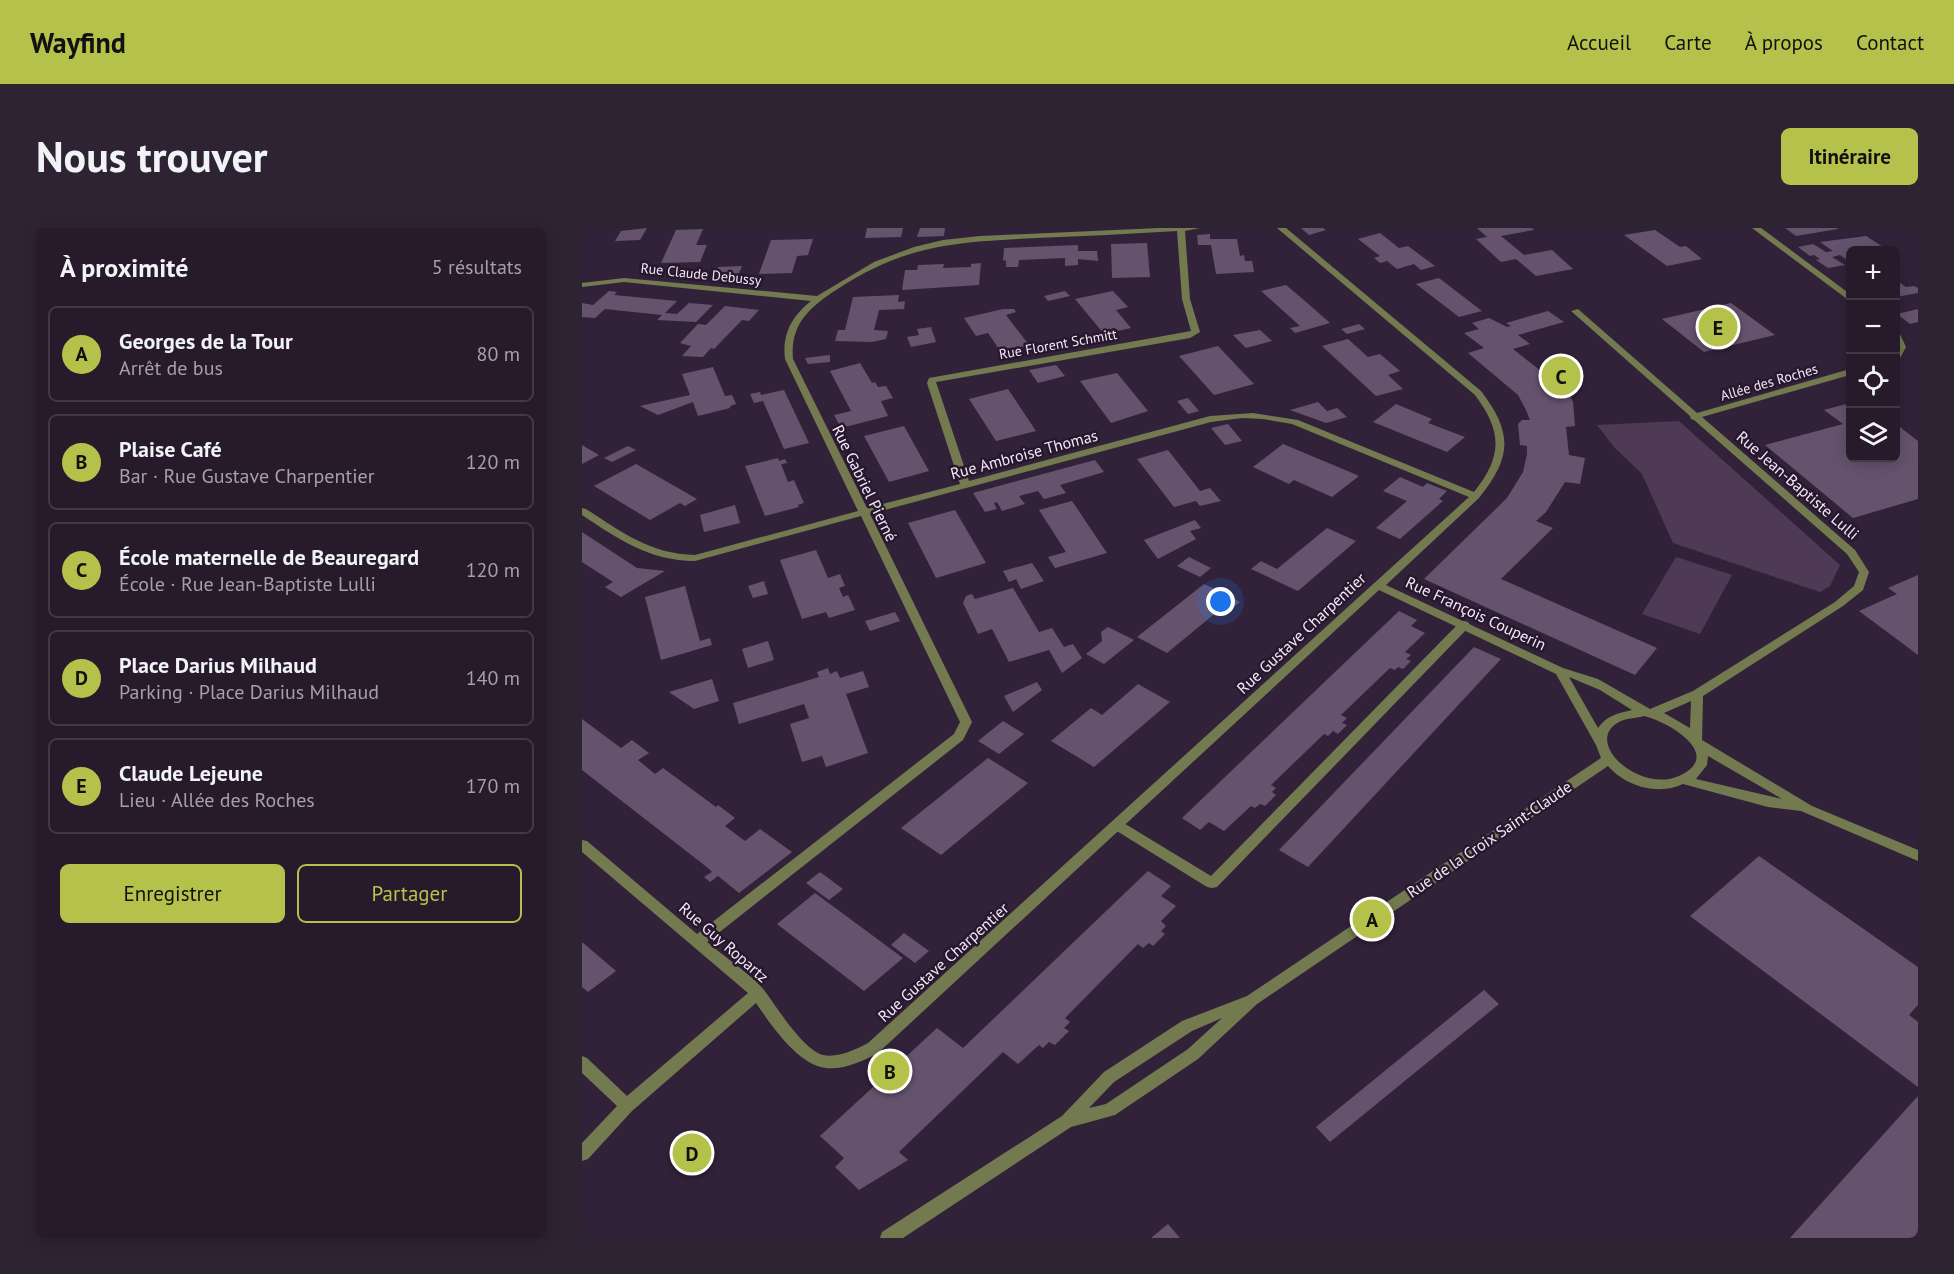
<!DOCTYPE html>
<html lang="fr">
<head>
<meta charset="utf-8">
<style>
  body { margin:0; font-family:"PT Sans",sans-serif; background:#2e2333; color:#f1f3f6 }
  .controls { position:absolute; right:18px; top:18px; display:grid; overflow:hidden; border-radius:9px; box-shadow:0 3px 15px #0003 }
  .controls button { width:54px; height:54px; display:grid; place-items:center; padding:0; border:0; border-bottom:2px solid #423847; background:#261a2b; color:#f1f3f6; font:30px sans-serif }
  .you { position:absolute; left:639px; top:374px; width:21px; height:21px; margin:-15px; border:4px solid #fff; border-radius:50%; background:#1a73e8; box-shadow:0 0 0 9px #1a73e833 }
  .badge { display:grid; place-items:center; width:39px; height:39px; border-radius:50%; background:#b4c24b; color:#111; font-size:20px; font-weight:700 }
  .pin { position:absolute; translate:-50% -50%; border:3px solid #fff; box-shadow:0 2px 6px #0006 }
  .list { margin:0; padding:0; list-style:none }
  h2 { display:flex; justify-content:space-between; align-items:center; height:78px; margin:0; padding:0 24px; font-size:26px }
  h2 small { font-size:20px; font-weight:400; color:#a4a1a9 }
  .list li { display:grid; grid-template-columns:39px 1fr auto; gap:18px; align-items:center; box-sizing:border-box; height:96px; margin:0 12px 12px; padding:0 12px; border:2px solid #423847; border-radius:9px }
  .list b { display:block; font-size:22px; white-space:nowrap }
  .list p { margin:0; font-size:20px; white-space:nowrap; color:#a4a1a9 }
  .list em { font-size:20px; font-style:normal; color:#a4a1a9 }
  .actions { display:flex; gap:12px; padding:18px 24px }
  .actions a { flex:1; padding:14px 0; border:2px solid #b4c24b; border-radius:9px; text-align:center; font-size:21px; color:#b4c24b }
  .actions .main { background:#b4c24b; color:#111 }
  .icon { flex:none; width:33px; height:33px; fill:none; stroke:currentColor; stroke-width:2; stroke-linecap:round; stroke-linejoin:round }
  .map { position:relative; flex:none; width:1336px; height:1010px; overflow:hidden; border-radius:9px }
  header { display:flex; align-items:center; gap:36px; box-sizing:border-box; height:84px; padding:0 30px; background:#b4c24b; color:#111 }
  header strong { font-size:28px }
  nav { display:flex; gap:33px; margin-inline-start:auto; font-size:21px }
  .intro { display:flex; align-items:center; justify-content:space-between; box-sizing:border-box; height:144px; padding:0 36px }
  h1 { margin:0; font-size:42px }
  .button { padding:15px 27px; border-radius:9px; background:#b4c24b; color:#111; font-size:21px; font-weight:700 }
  main { display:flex; gap:36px; padding:0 36px }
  aside { flex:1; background:#261a2b; border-radius:9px; box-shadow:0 3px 15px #0003 }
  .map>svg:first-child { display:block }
  .green { fill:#4e3a55 }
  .building { fill:#65536d }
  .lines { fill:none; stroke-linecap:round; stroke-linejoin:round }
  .service { fill:#737a4f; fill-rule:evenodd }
  .minor { fill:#737a4f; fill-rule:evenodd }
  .labels { text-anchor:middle; stroke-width:5; stroke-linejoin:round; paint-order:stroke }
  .far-street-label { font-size:14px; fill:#f3e8f8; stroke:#28182e }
  .street-label { font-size:16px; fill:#f3e8f8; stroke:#28182e }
</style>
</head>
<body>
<header>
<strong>Wayfind</strong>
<nav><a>Accueil</a><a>Carte</a><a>À propos</a><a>Contact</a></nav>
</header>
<div class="intro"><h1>Nous trouver</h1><a class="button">Itinéraire</a></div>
<main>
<aside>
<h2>À proximité<small>5 résultats</small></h2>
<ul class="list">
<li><span class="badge">A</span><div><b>Georges de la Tour</b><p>Arrêt de bus</p></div><em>80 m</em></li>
<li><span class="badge">B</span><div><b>Plaise Café</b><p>Bar · Rue Gustave Charpentier</p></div><em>120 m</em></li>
<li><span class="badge">C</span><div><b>École maternelle de Beauregard</b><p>École · Rue Jean-Baptiste Lulli</p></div><em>120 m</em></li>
<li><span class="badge">D</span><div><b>Place Darius Milhaud</b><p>Parking · Place Darius Milhaud</p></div><em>140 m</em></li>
<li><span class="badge">E</span><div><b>Claude Lejeune</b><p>Lieu · Allée des Roches</p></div><em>170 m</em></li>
</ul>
<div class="actions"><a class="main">Enregistrer</a><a>Partager</a></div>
</aside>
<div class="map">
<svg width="1336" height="1010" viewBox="0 0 1336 1010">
  <rect width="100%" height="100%" fill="#322239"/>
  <path class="green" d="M1097,193l161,144 -10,21 -10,6 -147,-49 -31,-69 -28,-27 -17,-22z
    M1094,329l56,18 -32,59 -58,-20z"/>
  <path class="building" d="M65,0l-7,12 -25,1 6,-10z
    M285,0h36l-2,9 -36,1z
    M338,0h25l-1,8 -27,1z
    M719,0h22l3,2 -17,5z
    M895,0h55l2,2 -33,6 23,19 28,-5 21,19 -37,7 -20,-17 -15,3 -25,-23 11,-2z
    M1203,0h53v1l-42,7z
    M121,1l-7,16h11l-7,17 -39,1 15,-33z
    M1073,2l25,17 6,-1 16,13 -35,7 -43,-31z
    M798,5l19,15 9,-2 27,20 -14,4 -7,-6 -17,5 -10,-8 -7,2 -6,-5 6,-2 -22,-17z
    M628,6v5h27l3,17 4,-1 1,6h7l2,11 -38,2 -5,-29h-13l-1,-10z
    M1284,8l22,14h-38v12l-10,-7 -8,2 13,8 -17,3 -12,-8 4,-1 -6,-4 -4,1 -12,-9 15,-3 13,8 7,-1 -13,-9z
    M231,11l-5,16 -11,1 -5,17 -33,1 12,-34z
    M565,15l3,34 -38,1 -1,-34z
    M496,17v6h19l1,10 -20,-2v6l-13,1v-8l-46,2 -1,7h-12v-7l-3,1 1,-13z
    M399,35l-2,22 -77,5 3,-20h12l1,-5 26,-1 -1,4 28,-1v-3z
    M160,38l-7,17 -22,-3 5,-13z
    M857,50l22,17 21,16 -23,6 -43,-33z
    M1314,52l10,7 8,-1 4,2v5l-22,4z
    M704,57l19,16 25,22 -35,10 -5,-5 10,-2 -39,-35z
    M27,63l8,1 -3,3 63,6 -12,12 12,1 12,-11 24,2 -17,17 -39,-2 5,-5 -57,-6 -10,9 -13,-1v-14l11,2z
    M483,63l5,5 -22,5 -4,-5z
    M531,63l15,16 -12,3 15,18 -27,6 -29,-35z
    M317,67l-1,7 7,-1 -1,8 -25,1 -5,20 14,1 -2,8 -14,3 -37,-1 3,-11h7l8,-33z
    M1149,75l44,32 -71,17 -42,-33z
    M143,78l34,4 -10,11 -7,-1 -28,29 -3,-1 -8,9 -21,-1 9,-10 -11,-3 18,-19 8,1z
    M421,81h11l2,3 -10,3 23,30 -28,7 -13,-19 -12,3 -12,-18z
    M1336,81v13l-8,2 -13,-10z
    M966,83l16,11 -46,13 12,9 -17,5 56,44 4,9 2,24 -9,1 3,28 16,3 -5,26 -15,-2 -19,30 -10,9 17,7 -52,51 156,69 -22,27 -211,-96 83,-81 16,-26 4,-18v-8l-7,-1 -2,-21 4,-4h8l-4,-10 -8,-15 -50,-42 16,-5 -20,-15 15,-4 -7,-6 17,-5 18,9 4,-1 -5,-3z
    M777,96l6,5 -18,5 -6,-5z
    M349,99l5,15 -25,5 -4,-10 12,-2 -2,-6z
    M678,102l12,11 -26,7 -13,-13z
    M515,108l6,6 -19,5 -5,-6z
    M766,111l20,18 12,-3 20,17 -12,4 15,14 -27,7 -54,-50z
    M636,118l36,38 -40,11 -35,-39z
    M248,127v7l-22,2 -3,-6z
    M278,135l12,20 3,-1 3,5 8,-1 7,12 -12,3 7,15 -47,12 -7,-13 17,-4 -21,-40z
    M474,137l9,11 -27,7 -9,-13z
    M131,139l12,29 7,-1 4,9 -6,2v2l-32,8 -5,-14 -35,13 -18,-9 50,-11 -8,-21z
    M535,145l31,38 -37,12 -31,-42z
    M426,161l28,42 -40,10 -27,-42z
    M202,162l25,53 -25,6 -21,-48 -9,2 -4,-9 10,-2 1,3z
    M606,170l11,13 -11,3 -11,-13z
    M736,174l9,9 10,-3 10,9 -21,6 -36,-13z
    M1268,175v55h46v-34l22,17v58l-65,19 -88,-73 78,-21 -19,-14z
    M814,176l36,15 -4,4 37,14 -18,15 -74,-30z
    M646,196l14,17 -17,4 -14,-17z
    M322,198l25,45 -40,11 -25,-46z
    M701,216l67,28 9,4 -27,21 -38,-17 -5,4 -36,-17z
    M0,217l17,10 -17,9z
    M46,218l8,4 -24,12 -8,-4z
    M586,222l32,41 10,-3 11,13 -21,5 -4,-5 -22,6 -37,-48z
    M196,230l1,3 6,-2 2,4 -6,1 7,18 6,-2 10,23 -6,2 1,2 -34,9 -20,-50z
    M513,232l9,12 -44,13 6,8 -22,6 -6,-8 -19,5 6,8 -23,7 -5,-9 -3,1 3,6 -12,3 -12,-19z
    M54,236l28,16 33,19 -12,7 -5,-3 -30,17 -56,-34z
    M818,249l23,10 4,-4 20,8 -8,8 4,2 -43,38 -24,-11 31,-27 -24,-10z
    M490,273l35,52 -52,15 -7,-11 18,-5 -27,-42z
    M153,277l5,18 -36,9 -4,-17z
    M373,282l31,53 -50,15 -28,-55z
    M613,292l6,8 -11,3 6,8 -38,20 -14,-19z
    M745,300l29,13 -58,50 -47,-22 10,-8 16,8z
    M0,304l55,36 28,3 -44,26 -16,-10 8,-5 -31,-20z
    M234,322l12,28 12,-4 5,12 -6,2 4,9 5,-2 7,15 -26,8 -3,-6 -24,7 -22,-59z
    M607,329l22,11 -11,9 -23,-11z
    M450,335l12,18 -23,8 -5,-10 -7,3 -6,-11z
    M1336,347v80l-59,-44 38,-17 -9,-6z
    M182,353l4,13 -15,4 -5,-12z
    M622,356l36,18 -9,7 -7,-3 -57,47 -30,-16z
    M103,358l15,55 10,-3 2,7 -51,15 -16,-63z
    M431,360l26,44 13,-4 12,19 9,-3 9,14 -20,15 -13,-23 -40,12 -17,-33 -14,5 -15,-31 3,-7 6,-2 3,5z
    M817,383l18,9 -6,6 14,7 -20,19 6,3 -5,4 5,2 -8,8 -5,-2 -3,3 -5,-2 -49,47 6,3 -5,5 5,2 -9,9 -5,-3 -5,5 -4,-2 -53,51 5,3 -4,4 4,3 -11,11 -5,-2 -5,4 -4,-2 -27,25 -15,-9 -9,8 -18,-12z
    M313,384l5,9 -30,10 -5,-10z
    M526,399l26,13 -30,24 -18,-10 16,-13 -1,-9z
    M186,413l6,19 -26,8 -6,-19z
    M892,419l27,12 -193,208 -29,-17z
    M246,440l2,6 7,-3 3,7 23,-7 6,16 -23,7 22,59 -42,14 -4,-11 -20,6 -12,-38 19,-6 -5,-14 -65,20 -6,-21 86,-26 -2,-5z
    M130,451l7,22 -25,8 -25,-17z
    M455,454l5,8 -29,22 -9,-16z
    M556,456l32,18 -76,65 -43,-26 40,-33 11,7z
    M0,491l39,29 11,-8 17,13 -11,7 17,14 8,-6 53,39 2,-2 17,13 -10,8 20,15 15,-12 32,23 -53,41 -21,-17 -8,6 -6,-5 8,-5 -4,-4 -126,-98z
    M421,493l21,13 -25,20 -21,-13z
    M406,530l40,25 -87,72 -40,-27z
    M1177,628l159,111v38l-9,10 9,7v65l-228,-171z
    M566,643l23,15 -10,10 15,10 -15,15 5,5 -5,5 4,3 -12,12 -4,-3 -6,5 -5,-4 -73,74 5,4 -6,6 5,3 -14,14 -6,-3 -6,6 -4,-3 -21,19 -15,-12 -104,100 9,8 -49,30 -24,-23 9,-9 -24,-22 117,-108 26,20z
    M238,644l23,17 -14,11 -23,-17z
    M233,665l88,65 -39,33 -87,-67z
    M322,705l25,18 -14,12 -24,-18z
    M0,714l34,29 -28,21 -6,-5z
    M902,762l15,14 -169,138 -14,-15z
    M1336,868v142h-128z
    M586,996l12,14h-29z"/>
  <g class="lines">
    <path class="service" d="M882,393l4,1 2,3 -2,3 -251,259 -5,1 -5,-1 -95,-59 -1,-3 1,-3h10l89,54 249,-254z"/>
    <path class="minor" d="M577,0h41l-15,3 5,68 10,33 -10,6 -254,44 33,99 241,-65 43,-3 45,7 176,72c29,-36 28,-61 1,-97l-198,-167h9l195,163c32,42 31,66 -2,107l-93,87 177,83 35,11 52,30 43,-18 142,-89 19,-16 5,-14 -12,-18 -153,-134 -3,-1 -1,-3 -119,-105 7,-2 119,104 153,-44v6l-148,42 153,133 14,22 -6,18 -20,16 -140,90 -1,44 110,66 106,44v11l-117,-50 -33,-4 -85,-23c-25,12 -58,2 -75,-18l-351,238 -59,55 -83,56 -44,12 -168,111h-23l2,-6 180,-116 42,-44 78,-51 65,-25 354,-238 -5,-13 -40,-71 -177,-84 -501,463c-15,8 -34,17 -52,15 -28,-3 -55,-43 -70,-65l-124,108 -44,48 -6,2v-18l35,-37 -35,-33v-17l5,2 40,38 121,-103 -166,-141v-12l5,1 110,93 257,-200 6,-12 -99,-206 -166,45c-45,0 -77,-22 -113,-46v-7l4,1c36,23 64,45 109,46l163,-44 -73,-152c-3,-25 7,-43 26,-58l-187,-19 -42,5v-4l42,-5 193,18 57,-34 40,-15 29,-7 37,-4zM595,3l5,68 9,32 -262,47 -2,5 33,101 -93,24 -74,-149c-3,-35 16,-51 43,-69 70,-46 119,-48 200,-52 47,-2 94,-4 141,-7zM660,190l21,1 29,5 177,73 -601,546c-13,7 -30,15 -45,12 -21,-6 -46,-48 -59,-65 -11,-14 -42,-35 -57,-48l256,-202 9,-18 -102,-208 341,-92zM987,449l31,13 32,20c-14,3 -26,6 -34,18zM1109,473l-1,27 -26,-15zM1062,488c25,6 81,39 35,60 -40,18 -99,-36 -58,-55 7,-3 16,-3 23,-5zM1126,528l74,43 -86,-20 11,-14zM640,790l-34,31 -82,55 -17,4 25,-26 78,-51z
      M1170,0h9l89,66v5h-3z
      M1314,103l4,3 6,13 -7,13 -3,1v-10l2,-4 -2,-5z"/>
  </g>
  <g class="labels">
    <g class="far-street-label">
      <text transform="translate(119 46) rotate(6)" y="5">Rue Claude Debussy</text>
      <text transform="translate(476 116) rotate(-10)" y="5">Rue Florent Schmitt</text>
      <text transform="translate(1187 154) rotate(-16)" y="5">Allée des Roches</text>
    </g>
    <g class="street-label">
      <text transform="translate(442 226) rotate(-15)" y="6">Rue Ambroise Thomas</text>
      <text transform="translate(283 255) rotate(64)" y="6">Rue Gabriel Pierné</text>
      <text transform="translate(1216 257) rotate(41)" y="6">Rue Jean-Baptiste Lulli</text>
      <text transform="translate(894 385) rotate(25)" y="6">Rue François Couperin</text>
      <text transform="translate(719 405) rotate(-43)" y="6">Rue Gustave Charpentier</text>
      <text transform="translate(907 611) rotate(-34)" y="6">Rue de la Croix Saint-Claude</text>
      <text transform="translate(142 714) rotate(41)" y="6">Rue Guy Ropartz</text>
      <text transform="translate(361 734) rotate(-42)" y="6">Rue Gustave Charpentier</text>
    </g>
  </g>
</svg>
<div class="controls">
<button>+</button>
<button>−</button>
<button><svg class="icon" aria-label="locate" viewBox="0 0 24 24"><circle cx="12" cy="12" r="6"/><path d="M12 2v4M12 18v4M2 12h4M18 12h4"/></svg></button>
<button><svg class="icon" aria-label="layers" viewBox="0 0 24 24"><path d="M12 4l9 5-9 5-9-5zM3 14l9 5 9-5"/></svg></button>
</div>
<div class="you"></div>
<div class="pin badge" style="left:790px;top:691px">A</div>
<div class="pin badge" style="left:308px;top:843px">B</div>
<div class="pin badge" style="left:979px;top:148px">C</div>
<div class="pin badge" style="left:110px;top:925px">D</div>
<div class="pin badge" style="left:1136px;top:99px">E</div>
</div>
</main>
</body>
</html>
